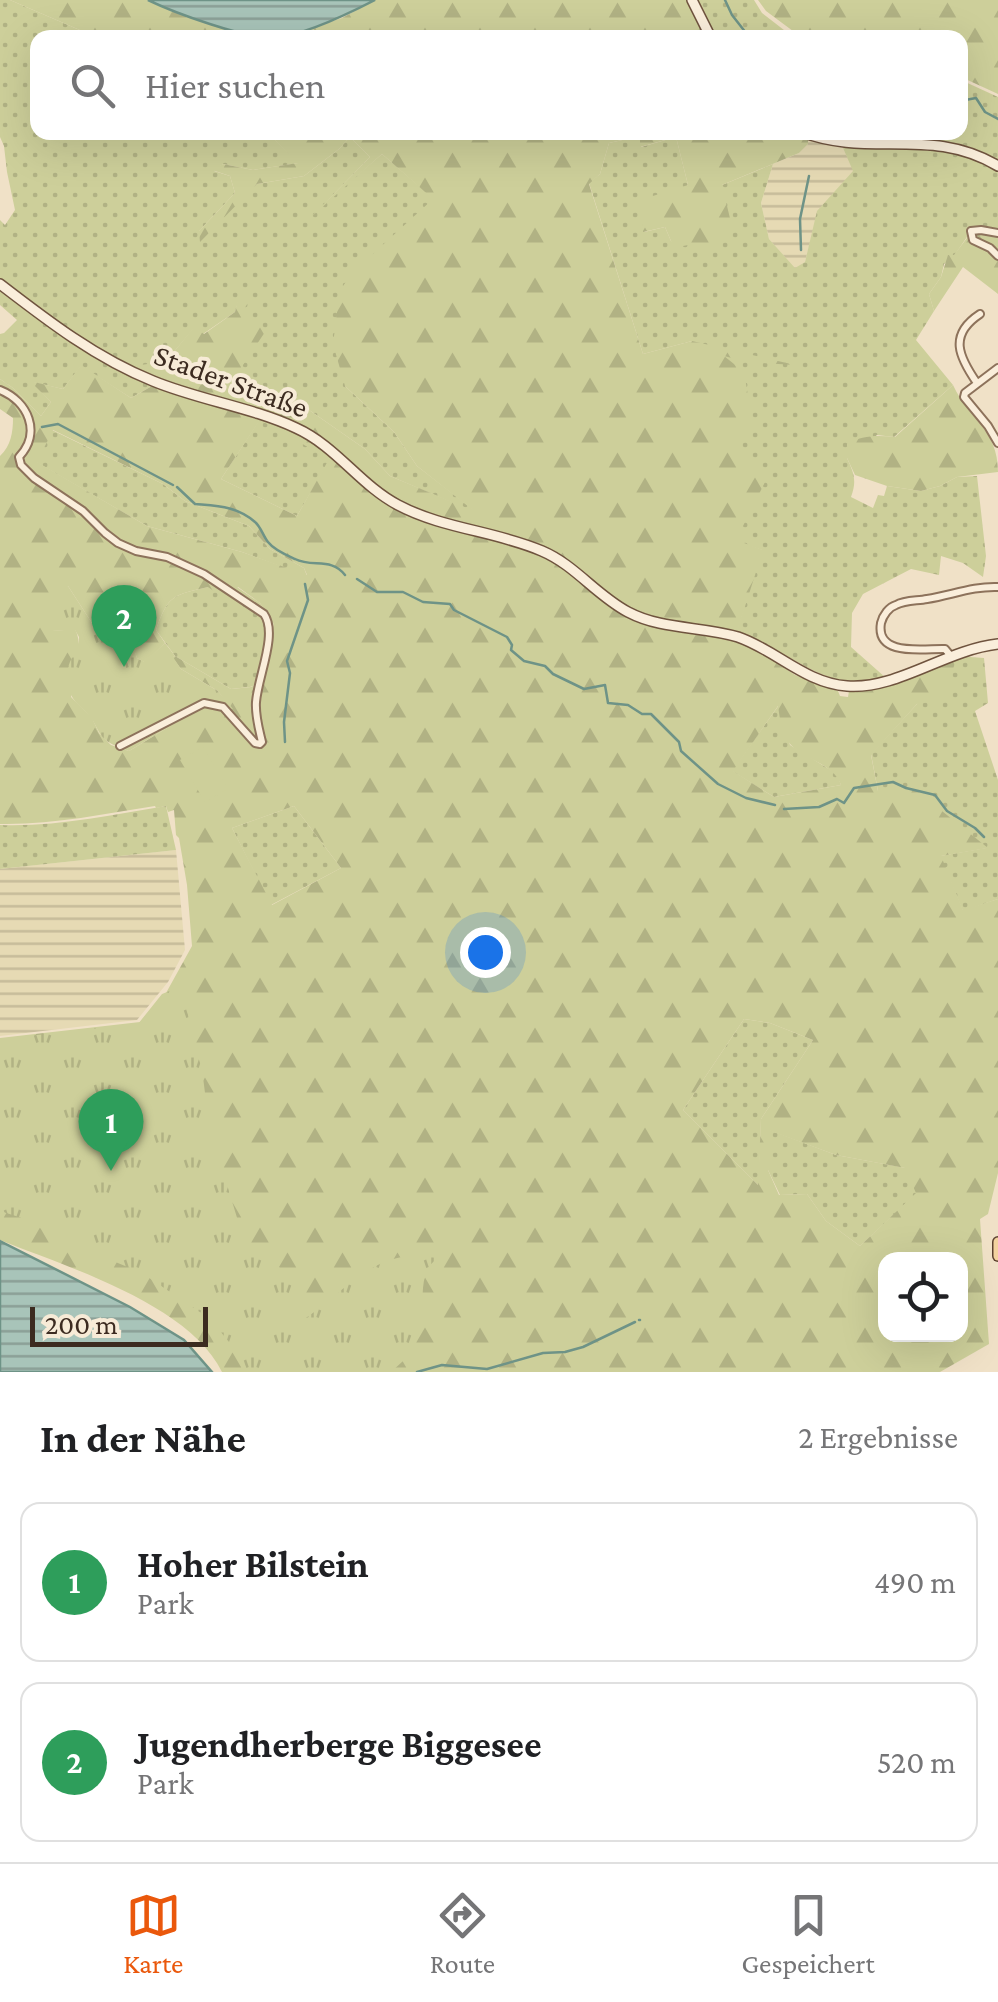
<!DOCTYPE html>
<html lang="de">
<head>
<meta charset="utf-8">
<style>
  body { margin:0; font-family:"Crimson Pro",serif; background:#f2f2f2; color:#202124 }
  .controls { position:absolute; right:30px; bottom:30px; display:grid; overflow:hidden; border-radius:20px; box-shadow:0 10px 40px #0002 }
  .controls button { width:90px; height:90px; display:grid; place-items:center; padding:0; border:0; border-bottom:2px solid #e0e0e0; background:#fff; color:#202124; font:50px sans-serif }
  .scale { position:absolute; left:30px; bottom:25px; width:178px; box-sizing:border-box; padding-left:10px; border:5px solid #3c2b20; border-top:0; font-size:28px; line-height:35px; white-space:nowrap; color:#3c2b20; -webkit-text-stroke:8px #f7ebd7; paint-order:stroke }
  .you { position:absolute; left:485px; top:952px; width:35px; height:35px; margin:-25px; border:8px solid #fff; border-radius:50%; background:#1a73e8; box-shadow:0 0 0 15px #1a73e833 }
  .badge { display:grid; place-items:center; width:65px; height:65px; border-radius:50%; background:#ea580c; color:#fff; font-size:32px; font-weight:700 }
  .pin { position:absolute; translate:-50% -82px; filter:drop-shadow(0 2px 5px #0008) }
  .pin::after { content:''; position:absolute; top:52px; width:35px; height:30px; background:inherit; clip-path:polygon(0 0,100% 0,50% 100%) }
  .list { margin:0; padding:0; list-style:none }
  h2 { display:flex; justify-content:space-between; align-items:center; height:130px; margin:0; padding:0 40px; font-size:42px }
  h2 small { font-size:32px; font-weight:400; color:#757577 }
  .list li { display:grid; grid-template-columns:65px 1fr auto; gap:30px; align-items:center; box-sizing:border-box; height:160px; margin:0 20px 20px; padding:0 20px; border:2px solid #e0e0e0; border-radius:20px }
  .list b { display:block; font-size:38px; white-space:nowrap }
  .list p { margin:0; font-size:32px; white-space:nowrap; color:#757577 }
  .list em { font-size:32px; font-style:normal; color:#757577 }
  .icon { flex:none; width:55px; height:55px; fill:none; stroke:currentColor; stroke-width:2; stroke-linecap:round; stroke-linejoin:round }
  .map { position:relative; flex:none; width:998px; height:1372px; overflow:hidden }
  .search { position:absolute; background:#fff; box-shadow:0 10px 40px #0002; left:30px; right:30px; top:30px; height:110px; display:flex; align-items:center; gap:25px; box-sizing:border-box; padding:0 35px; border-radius:20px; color:#757577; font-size:38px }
  .sheet { height:490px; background:#fff }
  nav { display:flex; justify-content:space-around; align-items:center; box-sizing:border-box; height:140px; border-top:2px solid #e0e0e0; background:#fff; font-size:28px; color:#757577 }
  nav a { display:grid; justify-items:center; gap:5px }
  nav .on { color:#ea580c }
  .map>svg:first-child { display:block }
  .farmland { fill:url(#farmland-rules) }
  .grass { fill:url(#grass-dots) }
  .forest { fill:url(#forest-firs); fill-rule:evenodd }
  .park { fill:url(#park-tufts) }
  .garden { fill:#cdcf9a }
  .water { fill:url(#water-rules); stroke:#6e9387; stroke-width:2.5 }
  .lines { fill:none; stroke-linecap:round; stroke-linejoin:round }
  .stream { stroke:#6e9387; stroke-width:2.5 }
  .street-casing { stroke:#8d725b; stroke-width:10 }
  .secondary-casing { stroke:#6f533e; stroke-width:12 }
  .primary-casing { stroke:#5b402f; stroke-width:12 }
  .street { stroke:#faeedb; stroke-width:6 }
  .secondary { stroke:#faeedb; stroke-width:9 }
  .primary { stroke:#f3d29f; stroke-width:9 }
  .labels { text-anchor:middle; stroke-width:8; stroke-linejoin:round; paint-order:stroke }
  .street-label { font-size:30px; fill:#3c2b20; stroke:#f7ebd7 }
</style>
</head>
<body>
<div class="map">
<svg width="998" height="1372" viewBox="0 0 998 1372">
  <defs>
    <pattern id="farmland-rules" width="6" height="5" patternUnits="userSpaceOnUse" patternTransform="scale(2.5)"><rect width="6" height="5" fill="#e6dab4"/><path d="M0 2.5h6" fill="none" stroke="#c6bb9a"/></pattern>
    <pattern id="grass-dots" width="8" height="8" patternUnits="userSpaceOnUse" patternTransform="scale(2.5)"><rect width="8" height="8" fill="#cdcf9a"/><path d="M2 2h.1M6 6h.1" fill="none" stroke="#b1b284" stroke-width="1.8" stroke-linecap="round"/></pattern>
    <pattern id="forest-firs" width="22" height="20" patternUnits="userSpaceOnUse" patternTransform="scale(2.5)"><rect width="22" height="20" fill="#cdcf9a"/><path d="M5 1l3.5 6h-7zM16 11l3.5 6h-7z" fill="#b1b284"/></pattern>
    <pattern id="park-tufts" width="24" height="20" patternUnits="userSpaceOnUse" patternTransform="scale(2.5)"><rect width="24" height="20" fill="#cdcf9a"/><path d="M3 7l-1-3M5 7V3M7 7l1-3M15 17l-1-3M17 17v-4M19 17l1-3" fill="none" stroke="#b1b284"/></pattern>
    <pattern id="water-rules" width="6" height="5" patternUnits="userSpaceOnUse" patternTransform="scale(2.5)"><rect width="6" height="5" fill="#a8c4b9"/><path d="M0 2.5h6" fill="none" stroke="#8a9f96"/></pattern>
  </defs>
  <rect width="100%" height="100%" fill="#f0e1c7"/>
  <path class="farmland" d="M808,140l35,8 11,23 -36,40 -13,51 -10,7 -26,-30 -8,-36 12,-39 26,-11 9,-9z
    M176,850l9,100 -17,32 -31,38 -137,16v-167z"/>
  <path class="grass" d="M0,0h10l86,37 -58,1v94l230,1 31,30 -46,7 -30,-6 -9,7 16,5 5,17 -36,38 58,-47 47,-8 35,-27 11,-12 20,20 -44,45 56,-48 52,45 -10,10 -79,177 49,46 23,34 62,48 -89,-38 -25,-27 -66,-46 -66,-23 7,-85 -5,17 -32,22 -9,-6 -21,25 -2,17 -29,-5 10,21 -21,12 -50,-32 -18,23 -31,-7 19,20 -10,14 -28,-28 -13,-9v-45l4,-1 13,-13 -17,-15v-85l5,5 10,-15 -8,-38 -3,-26 -4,-9z
    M698,0h56l8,13 31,24h-76l-10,-14z
    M961,80l37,17v64c-58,-38 -118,-10 -178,-28l140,-1z
    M640,136l1,11 35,-10 12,48 -44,47 21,-5 6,14 18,4 33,-60 51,-21 -12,39 8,36 26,29 10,-6 12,-51 36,-40 -10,-23c31,-8 95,-1 126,9 10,4 19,9 29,14v61l-27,-1 -17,25 -10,8 -3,13 -12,17 5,17 -18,29 37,45 -59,52 -17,-2 -30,23c7,15 10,23 4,39l22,11 5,-13 6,1 3,-10 34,5 19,-5 17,-9 20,-1 9,80 -3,21 -20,-14 -22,-7 -2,19 -28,-6 -48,25 -11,19 -1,34 35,31c-56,12 -75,-11 -120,-33 -10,-5 -20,-8 -30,-12l26,-83 -27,-9 -3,-100 -40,-100 -49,13 -54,-171 11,-9 9,-31z
    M260,419l70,40 -33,57 -76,-37z
    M52,430l111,54 22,17 64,25 21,23 34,19 3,8 -65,-24 -95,-26 -111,-64z
    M208,587h29l23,16 14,19 -11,60 -13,5 -19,2 -56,-33 -19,-26c12,-35 17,-35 52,-43z
    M957,656l27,2 4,45 -13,8 23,69v119l-35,12 -23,-55 46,-8 -108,-57 -7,-37 46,-50z
    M779,705l11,40 47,29 4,11 -67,12 -42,-26z
    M166,806l10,44 -176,19v-44c56,2 111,-10 166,-19z
    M294,806l47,62 -70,37 -39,-77z
    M744,1019l26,4 43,17 -52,79 -2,67 -76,-76z
    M767,1129l69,26 70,13 11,25 -57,53 -34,-25 -19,-27 -27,1 -12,-25z"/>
  <path class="forest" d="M10,0h138l22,10 88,27h-162z
    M375,0h313l19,37 -429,1 64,-20z
    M758,0h240v94l-37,-17 -1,-39 -159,-1 -35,-26z
    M791,132l17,8v4l-9,9 -77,32 11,46c-13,16 -19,24 -41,19l-4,-5 -10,2 -7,-6 -6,-14 -22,5 -3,-32 48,-15 -12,-48 -36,10v-11l-31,7 -9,31 -11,10 54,170 49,-13 103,24 -48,-3 -23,-6 20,16 9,53 -20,16 36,33 -33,66 27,10 -29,91 12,3 19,10 30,21 43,16 2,5 8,1 1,-6c41,-1 71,-18 108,-35l-13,43 -27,5 -46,51 7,36h39l71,57 -47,8 22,54 35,-11v274l-10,41 -8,5 9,125 -49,28h-718c-33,-68 -155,-105 -222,-132v-202l140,-16 26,-29 26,-47 -5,-61 -8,-47 -3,-3 -2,-25 -6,2 -2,-6 -10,2 -1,-2c-52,8 -103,19 -155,18v-368c11,-10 13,-24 13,-38l-13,-9v-30l13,9 28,28 10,-14 -21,-21 33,8 18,-24 50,33 21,-12 -11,-21 13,-2 16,6 3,-16 21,-26 10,7 31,-22 4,-18 10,7 -9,15 12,2 13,14 -32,48 66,23 66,46 25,27 84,35 -57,-45 -23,-34 -49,-46 -12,-42 6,-47 4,-11 10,-14 80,-73 -51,-45 -72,64 60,-61 -20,-20 -11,12 -35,27 -47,8 -57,58 -1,-11 36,-38 -5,-17 -18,-6 11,-6 30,6 45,-7 -30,-30zM260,420l69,39 -32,57 -76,-37zM53,430l110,54 22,17 64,25 21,23 34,19 3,7 -65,-23 -95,-26 -110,-64zM68,586l31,48 3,2 15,-7 14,12 6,17 9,5 19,-20 -9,-13c12,-35 17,-35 52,-43l16,11 14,-11 22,16 14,20 -11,58 -12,6 -20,2 -56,-33 -3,1 9,12 37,22 13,18 -19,-4 -17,6 -66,40 -18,-6 -12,-12 -7,-15 -21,-21c4,-21 14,-48 4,-68l-22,2zM778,706c2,12 3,29 13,39 15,16 42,18 50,40l-67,12 -41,-26zM294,806l47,62 -69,37 -40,-77zM744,1019l26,4 43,17 -52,79 -3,66 -75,-75zM768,1130l68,25 69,13 11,25 -56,53 -34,-25 -19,-27 -28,1 -11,-25zM886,1260h74v74h-74z
    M980,233l18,3v58l-35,-27 -29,44 -5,-17 12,-17 7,-22h6l16,-21z
    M953,385c16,35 45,44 45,87l-41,5 -17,9 -19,5 -34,-5 -32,-11 -8,-17v-14c15,-9 31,-9 48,-7z"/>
  <path class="park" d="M68,586l31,48 4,2 14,-7 24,2 2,4 -11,6 5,17 8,4 20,-19 10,13 -2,1 8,12 37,22 15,18 -21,-4 -17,6 -66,40c-8,-3 -15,-5 -22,-10 -8,-6 -9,-12 -14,-20 -6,-10 -17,-16 -22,-26 -7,-15 -5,-35 8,-45v-13l-4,-7 -23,1 -1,-3v-35z
    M172,990l13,6 7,42 10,31 7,56 29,96 9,22 16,15 19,11 13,-1 6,37 -7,21c48,-29 81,-83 144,-68 -20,13 -14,40 -16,62 -1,11 -8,20 -8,31l-23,21h-142l-15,-24 -24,-29 -68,-46 -82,-34 -38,-21 -22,-7v-94l7,-12 -7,-15v-51l138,-15 24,-30z"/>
  <path class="garden" d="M203,747l25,42 -23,13 -25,-42z"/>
  <path class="water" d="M148,0h227c-27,14 -71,35 -101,38 -28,1 -99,-25 -126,-38z
    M0,1241l130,66 54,33 28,32h-212z"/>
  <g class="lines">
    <path class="stream" d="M725,0l7,15 18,23
      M960,101l16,-3 9,14 13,7
      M801,250l-1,-31 9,-43
      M42,427l16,-3 115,61
      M177,487l18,17c22,2 42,2 60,18 6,5 8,14 13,20 6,8 18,13 27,17 18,9 36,-2 50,16
      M357,579l20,13h26l20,10 27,2 4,6 53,27 5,8 -1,5 13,11 21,5 8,8 31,15 21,-4 3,18 20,2 14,9h9l28,28 2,9 37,33 28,14 29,7
      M285,742l-1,-20 6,-49 -3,-12 21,-61 -3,-16
      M784,809l35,-2 18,-8 7,4 10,-15 39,-6 13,6 29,7 12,16 28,17 9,9
      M639,1320h1
      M417,1372l25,-7 45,4 56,-16 22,-1 18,-5 52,-25"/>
    <defs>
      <path id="street" d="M971,231l2,9 17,8 8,8
        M971,231l10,-1 17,3
        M998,368l-33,25 -1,4 24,29 10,17
        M977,383c-18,-26 -29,-48 3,-69
        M0,390c28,11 42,43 19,67l2,8 13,13 49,33 22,22 13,10 18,8 31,6 37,17 60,40c14,20 -6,62 -8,88 -1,14 3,27 6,40l-2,2
        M950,655l-5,-6c-19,-1 -70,9 -64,-26 2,-8 8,-16 15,-18 9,-5 21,-4 31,-6 25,-4 46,-13 71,-12
        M120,746l84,-43 19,4 32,36 5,1"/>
      <path id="secondary" d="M692,0l19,38
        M802,132c67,26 130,-6 196,34
        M0,284c48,37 96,74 153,97 46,19 98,26 143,47 40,18 64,57 102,77 45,24 98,26 144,46 33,14 54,44 86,61 34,18 73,14 110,25 38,13 67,46 109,49 50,4 98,-36 151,-42"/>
      <path id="primary" d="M998,1242v14"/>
    </defs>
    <use href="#street" class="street-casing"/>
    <use href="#secondary" class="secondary-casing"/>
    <use href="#primary" class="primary-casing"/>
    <use href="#street" class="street"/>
    <use href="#secondary" class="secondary"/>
    <use href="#primary" class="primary"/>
  </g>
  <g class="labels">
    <g class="street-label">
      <text transform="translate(231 381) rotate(20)" y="10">Stader Straße</text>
    </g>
  </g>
</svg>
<div class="controls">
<button><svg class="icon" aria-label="locate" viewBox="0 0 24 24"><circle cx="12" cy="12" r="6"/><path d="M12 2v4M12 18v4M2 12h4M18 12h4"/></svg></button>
</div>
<div class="scale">200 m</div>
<div class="you"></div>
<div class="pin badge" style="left:111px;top:1171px;background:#2e9e5b">1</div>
<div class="pin badge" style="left:124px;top:667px;background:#2e9e5b">2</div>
<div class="search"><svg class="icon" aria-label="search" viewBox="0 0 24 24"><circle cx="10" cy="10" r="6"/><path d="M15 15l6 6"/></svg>Hier suchen</div>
</div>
<section class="sheet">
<h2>In der Nähe<small>2 Ergebnisse</small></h2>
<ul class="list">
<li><span class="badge" style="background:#2e9e5b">1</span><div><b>Hoher Bilstein</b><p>Park</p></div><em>490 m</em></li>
<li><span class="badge" style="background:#2e9e5b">2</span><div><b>Jugendherberge Biggesee</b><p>Park</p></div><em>520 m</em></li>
</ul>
</section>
<nav>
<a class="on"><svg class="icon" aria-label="map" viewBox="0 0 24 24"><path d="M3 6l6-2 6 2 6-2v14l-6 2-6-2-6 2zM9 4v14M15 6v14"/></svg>Karte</a>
<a><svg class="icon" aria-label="directions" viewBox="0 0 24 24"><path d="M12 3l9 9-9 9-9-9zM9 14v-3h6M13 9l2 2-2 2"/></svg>Route</a>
<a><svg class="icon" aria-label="saved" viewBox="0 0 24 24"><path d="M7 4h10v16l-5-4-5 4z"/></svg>Gespeichert</a>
</nav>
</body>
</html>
